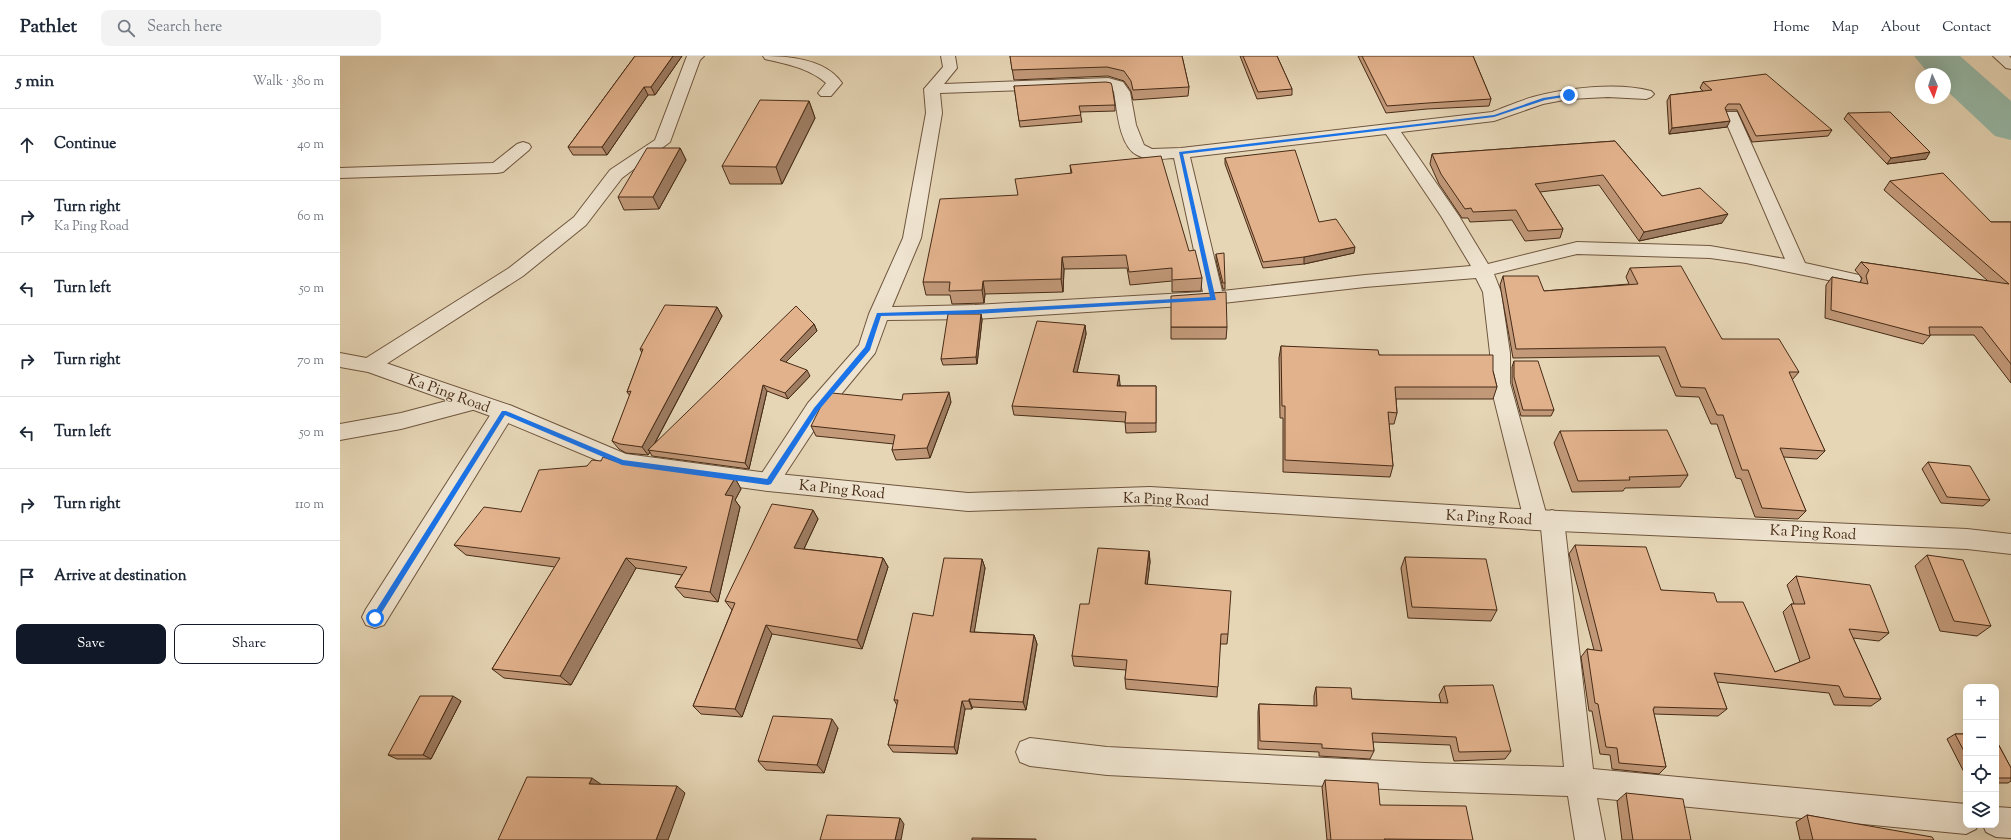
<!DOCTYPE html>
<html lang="en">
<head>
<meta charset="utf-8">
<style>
  body { margin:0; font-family:"Sorts Mill Goudy",serif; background:#f2f2f3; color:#1f2937 }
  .controls { position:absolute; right:12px; bottom:12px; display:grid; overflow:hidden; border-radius:8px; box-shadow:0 4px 16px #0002 }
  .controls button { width:36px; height:36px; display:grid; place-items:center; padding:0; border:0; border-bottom:1px solid #e0e1e3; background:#fff; color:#1f2937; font:20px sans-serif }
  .compass { position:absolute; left:1575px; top:12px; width:36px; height:36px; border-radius:50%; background:#fff; box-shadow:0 4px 16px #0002; rotate:176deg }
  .stop { position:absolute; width:12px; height:12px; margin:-9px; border:3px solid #1a73e8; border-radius:50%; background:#fff }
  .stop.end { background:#1a73e8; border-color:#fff; box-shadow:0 1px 4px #0008 }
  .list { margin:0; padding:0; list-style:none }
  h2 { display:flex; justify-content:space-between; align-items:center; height:52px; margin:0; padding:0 16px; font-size:17px }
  h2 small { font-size:13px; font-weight:400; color:#747a83 }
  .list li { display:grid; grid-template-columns:26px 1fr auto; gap:12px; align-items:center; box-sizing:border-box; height:72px; padding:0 16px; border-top:1px solid #e0e1e3 }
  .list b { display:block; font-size:15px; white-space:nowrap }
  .list p { margin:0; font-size:13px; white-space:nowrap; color:#747a83 }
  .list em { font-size:13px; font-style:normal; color:#747a83 }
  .actions { display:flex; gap:8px; padding:12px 16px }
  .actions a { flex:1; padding:9px 0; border:1px solid #111827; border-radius:8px; text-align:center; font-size:14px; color:#111827 }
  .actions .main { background:#111827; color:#fff }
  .icon { flex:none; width:22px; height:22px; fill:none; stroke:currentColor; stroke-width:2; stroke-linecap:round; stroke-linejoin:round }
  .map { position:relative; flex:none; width:1671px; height:784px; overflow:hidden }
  header { display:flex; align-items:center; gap:24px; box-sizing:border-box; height:56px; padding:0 20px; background:#fff; border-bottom:1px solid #e0e1e3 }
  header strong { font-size:19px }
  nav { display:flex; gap:22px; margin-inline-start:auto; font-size:14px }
  .search { width:280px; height:36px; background:#f2f2f3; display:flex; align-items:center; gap:10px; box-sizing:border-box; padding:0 14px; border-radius:8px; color:#747a83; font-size:15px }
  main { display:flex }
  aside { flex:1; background:#fff }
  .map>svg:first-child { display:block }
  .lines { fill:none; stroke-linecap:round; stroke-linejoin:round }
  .river { fill:#97baa9; fill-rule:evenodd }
  .minor-casing { stroke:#6f563e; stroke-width:2 }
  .tertiary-casing { stroke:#6f563e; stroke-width:2 }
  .minor { fill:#efe4d0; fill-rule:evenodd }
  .tertiary { fill:#efe4d0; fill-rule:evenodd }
  .wall { fill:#c29979; stroke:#472b16 }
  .shaded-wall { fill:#9e7d63; stroke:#472b16 }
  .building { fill:#e2b28d; stroke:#472b16 }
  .route { fill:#1a73e8 }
  .labels { text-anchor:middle; stroke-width:3; stroke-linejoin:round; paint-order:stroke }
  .street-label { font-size:15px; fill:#472b16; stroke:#efe4d0 }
</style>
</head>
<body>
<header>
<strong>Pathlet</strong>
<div class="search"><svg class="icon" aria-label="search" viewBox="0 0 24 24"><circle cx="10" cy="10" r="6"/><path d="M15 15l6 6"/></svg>Search here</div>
<nav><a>Home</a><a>Map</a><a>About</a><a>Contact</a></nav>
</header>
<main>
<aside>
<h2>5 min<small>Walk · 380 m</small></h2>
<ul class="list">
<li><svg class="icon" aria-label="ahead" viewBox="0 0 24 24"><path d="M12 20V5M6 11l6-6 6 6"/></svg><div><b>Continue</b></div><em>40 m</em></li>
<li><svg class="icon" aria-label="right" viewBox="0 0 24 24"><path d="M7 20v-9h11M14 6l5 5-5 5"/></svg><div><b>Turn right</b><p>Ka Ping Road</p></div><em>60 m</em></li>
<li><svg class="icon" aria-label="left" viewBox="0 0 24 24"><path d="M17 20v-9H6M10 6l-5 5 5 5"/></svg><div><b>Turn left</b></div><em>50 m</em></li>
<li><svg class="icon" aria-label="right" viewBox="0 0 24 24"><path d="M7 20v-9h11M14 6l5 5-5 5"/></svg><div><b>Turn right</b></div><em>70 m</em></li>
<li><svg class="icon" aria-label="left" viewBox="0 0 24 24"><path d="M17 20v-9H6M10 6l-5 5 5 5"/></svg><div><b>Turn left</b></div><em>50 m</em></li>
<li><svg class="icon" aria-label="right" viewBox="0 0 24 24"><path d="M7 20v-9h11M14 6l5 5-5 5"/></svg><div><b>Turn right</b></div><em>110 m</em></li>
<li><svg class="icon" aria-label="arrive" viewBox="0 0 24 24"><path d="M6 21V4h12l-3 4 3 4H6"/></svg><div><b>Arrive at destination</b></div></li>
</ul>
<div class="actions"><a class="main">Save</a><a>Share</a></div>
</aside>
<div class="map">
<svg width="1671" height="784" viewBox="0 0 1671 784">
  <rect width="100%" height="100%" fill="#e6d6b6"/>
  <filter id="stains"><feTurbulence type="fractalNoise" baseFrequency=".005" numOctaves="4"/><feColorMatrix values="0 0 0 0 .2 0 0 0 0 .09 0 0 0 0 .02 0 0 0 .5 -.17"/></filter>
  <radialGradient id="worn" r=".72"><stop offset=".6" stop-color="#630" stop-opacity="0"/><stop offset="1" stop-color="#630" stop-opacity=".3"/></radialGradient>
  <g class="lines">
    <path class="river" d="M1574,0h46l51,45v39l-16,-4 -50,-47v-15h-16z"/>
    <defs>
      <path id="minor" d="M347,0h17l-4,4 -30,82 -48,36 -36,47 -63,51 -146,94 -7,2 -7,-2 -3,-5 3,-5 146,-92 65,-51 36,-47 45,-30z
        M423,0c26,0 63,3 79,27l-11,13h-10l-3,-3 8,-10c-17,-15 -40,-19 -61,-24z
        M601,0h14l2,12 -13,16 164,-6 15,4 7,10 6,33 8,20 8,4 29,-1 311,-36c14,-5 27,-11 41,-15 34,-9 84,-15 118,-6l3,3 -3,3 -5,2 -38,-2 -39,2 -26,5 -49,17 -93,11 58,84 29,48 89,-22 133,4 75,13 -62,-144 2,-3h12l68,151 54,12 2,4 -2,4 -7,2 -106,-22 -36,-5 -133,-4 -83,20 7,18 9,61v30l36,130 6,-3 8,3 4,7 29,249 373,35v21h12l-2,4 -10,5 -369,-36 8,42h-30l-7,-44 -143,-5 -318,-16 -77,-9 -10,-4 -4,-10 4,-10 10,-4 77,9 318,16 139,4 -23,-239 -5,2 -8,-3 -4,-7 -34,-137v-30l-7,-61 -7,-14 -111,9 -151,17 -239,15 -88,1 -12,33 -51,62 -48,73 -8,3 -8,-3 -3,-6 3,-6 48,-73 51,-58 10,-31 34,-76 23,-125 -2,-24 19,-22zM767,31l5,1 2,4c3,17 5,54 23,63 11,6 25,4 37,3l29,134 -228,13 -83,2 29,-69 21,-125 -2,-20zM1046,78l55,82 30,50 -106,9 -143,16 -32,-134z
        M183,86l6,2 2,3 -2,3 -26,22 -6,1 -157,5v-10l153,-5 24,-19z
        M133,338l7,2 4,6 -4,6 -79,21 -61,11v-16l61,-11z
        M164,348l8,2 3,6 -131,213 -9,3 -9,-3 -4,-8 4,-8 130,-203z
        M1656,751l15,1v30l-15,-1 -10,-5 -3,-7h13z"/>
      <path id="tertiary" d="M1653,0h16l2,2v11l-5,-1z
        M0,297l37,7 135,46 114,48 142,19 200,20 182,-6 386,23 431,19 44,5v20l-44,-5 -431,-19 -386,-25 -182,6 -200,-20 -145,-20 -127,-53 -128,-46 -28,-5z"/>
    </defs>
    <use href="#minor" class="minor-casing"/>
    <use href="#tertiary" class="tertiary-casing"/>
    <use href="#minor" class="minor"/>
    <use href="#tertiary" class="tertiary"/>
  </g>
  <path class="wall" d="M295,0h47l-27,39h-7l-41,60h-34l-5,-8z
    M670,0h172l7,31 -1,9 -55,4 -2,-9 -7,-10 -16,-5 -94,4z
    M900,0h37l15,33v6l-35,4z
    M1018,0h115l18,43 -2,7 -62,3 -41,4z
    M1363,26l129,48 -4,6 -76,6 -15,-32h-11l1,17 -58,7 -2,-33 3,-6 33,-4 -3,-3z
    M674,30l101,19v6l-35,1 2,10 -62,5z
    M469,45l6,17 -33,66h-52l-8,-18z
    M1508,57l78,46 -39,5 -43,-45z
    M1275,85l47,55 60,27 -83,18 -40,-56 -59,7 23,37 -3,9 -35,3 -13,-21 -42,2 -2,-4h-6l-23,-34 -9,-20 2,-10z
    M340,92l6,12 -27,49 -35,1 -6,-13z
    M885,102l94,64 35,31 -50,11 -41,4 -38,-104z
    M730,109l119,86 13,27 -1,13 -29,1v-11l-42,4 -3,-17 -63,1 -1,23 -78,2 -1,9 -32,1 -2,-9h-24l-3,-13 95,-87 53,-22z
    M1550,125l101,41h20v161l-37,-48h-44v1l-7,8 -98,-26 1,-33 6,-8 28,6 2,-5 -7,-8 6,-8 127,19 -104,-91z
    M876,198l9,29v6h-2l-7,-29z
    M1290,212l92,71 77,33 -7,8 33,71 -8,8 -34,-2 23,54 -8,8 -43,-2 -14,-38 -5,-1 -19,-54h-6l-12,-27 -23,-1 -17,-40 -146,2 -13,-73 3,-9 41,15 85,-7 -3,-7z
    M377,251l5,9 -68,129 160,-121 3,7 -31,31 24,14 -22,23 -21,-8 -18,78 -97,-13 -2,-4 -2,3 -22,-2 -7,-4 -7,-8 18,-45 -3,-4 15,-39 -2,-4z
    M641,258l1,6 -5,44 -34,1 -2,-6z
    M745,269l1,9 -9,38 43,12v2h36v46l-30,1 -1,-11 -111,-7 -2,-9z
    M831,271h56l-1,12h-55z
    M941,290l98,9 114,16 4,16 -4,12h-97l1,14 -3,11h-5l4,42 -3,11 -107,-5v-54h-3l-1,-60z
    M1174,305l40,49 -3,6h-30l-9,-33v-16z
    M562,344l49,2 -21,56 -34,2 -4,-10 2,-6 -78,-8 -5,-10z
    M1220,375l128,44 -8,12 -55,1 -2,3 -51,1 -18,-49z
    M261,405h13l121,17 6,11 -6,11 5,7 -22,95 -34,-5 -9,-10 7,-12 -46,-7 -65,117 -67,-7 -12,-9 63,-102 -89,-12 -12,-10 67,-33 66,-46z
    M1588,406l62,38 -7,6 -42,-3 -19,-34z
    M473,454l5,9 -14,30 79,9 5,9 -26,82 -90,-15 -30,83 -41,-3 -8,-8 39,-96 -7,-9z
    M1235,489l86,45 56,12 58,70 25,-10 -17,-50 8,-8h3l-7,-19 9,-9 93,57 -10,8 -26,-3 28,61 -10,7 -37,-1 -5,-12 -112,-11 10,27 -9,7 -64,-2 12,53 -7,7 -47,-5 -2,-14 -10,-1 -8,-43h-3l-8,-54 6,-8 7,1 -25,-96z
    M809,495l1,11 -3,22 81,50 -1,10h-7l-3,53 -91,-8 -1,-10 1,-9 -52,-4 -2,-10 17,-52z
    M1587,499l64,71 -14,10 -37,-5 -25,-65z
    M1065,501l92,53 -6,11 -83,-3 -7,-50z
    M642,503l3,9 -11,64 60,3 3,9 -11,66 -54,-3v2h-7l-8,45 -64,-2 -5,-7 9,-40 -3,-5 39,-84z
    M1104,630l67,65 -6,8 -51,2 -4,-16 -77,-3 1,9 -4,8 -51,-3v-4l-61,-3v-37l1,-8 55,2v-10l2,-9 36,12 89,4 -2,-8z
    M121,645l-30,58h-34l-9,-4z
    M498,672l-14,45 -58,-3 -8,-9z
    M1615,678h11v42l-19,-37z
    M1656,684l15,28v13l-3,2h-12z
    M985,724l55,25 93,35h-146l-5,-53z
    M1286,737l65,47h-69l-5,-39z
    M1467,759l127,25h-134l-4,-18z"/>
  <path class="shaded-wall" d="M333,0h9l-27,39 -4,-8z
    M304,31l4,8 -41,60 -5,-8z
    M469,45l6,17 -33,66 -6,-17z
    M1390,65l-3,6 -58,7 3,-6z
    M340,92l6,12 -27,49 -6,-12z
    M1590,96l-4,7 -39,5 4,-6z
    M1388,158l-6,9 -83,18 5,-9z
    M1015,191l-1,6 -50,11v-7z
    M722,201l2,12 -1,23 -2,-13z
    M643,225l2,13 -1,9 -2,-13z
    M377,251l5,9 -71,134h-3l2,2 -2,3 -6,-8z
    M641,258l1,6 -5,44 -1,-7z
    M474,268l3,7 -35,35 -2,-6z
    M745,269l1,9 -11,47 -2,-9z
    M467,314l3,6 -22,23 -3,-6z
    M779,319l1,9 -2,12 -1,-10z
    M423,329l4,6 -18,78 -4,-6z
    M609,336l2,10 -21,56 -3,-10z
    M395,422l6,11 -6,11 5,7 -22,95 -8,-10 15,-97z
    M473,454l5,9 -18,38 -6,-9z
    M809,495l1,11 -4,33 -1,-11z
    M286,502l10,10 -65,117 -11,-9z
    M543,502l5,9 -26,82 -5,-9z
    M642,503l3,9 -12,72 -3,-8z
    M426,569l6,9 -30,83 -7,-8z
    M694,579l3,9 -11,66 -3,-8z
    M113,640l8,5 -30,58 -8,-4z
    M629,643l3,8v2l-3,-8z
    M622,645l3,8 -8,45 -3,-7z
    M492,663l6,9 -14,45 -7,-8z
    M252,722l10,7 -13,-1z
    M337,730l8,7 -17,47h-12z
    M560,762l4,6 -3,16h-6z"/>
  <path class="building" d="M295,0h38l-22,31h-7l-42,60h-34z
    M670,0h172l7,31 -56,3 -2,-9 -7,-10 -17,-4 -95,3z
    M903,0h34l15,33 -34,3z
    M1022,0h111l18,43 -63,4 -41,3z
    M1426,18l66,56 -76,6 -16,-32h-12l-3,4 5,13 -58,7 -2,-33 42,-5 -9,-8z
    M766,26l5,1 1,3 3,19 -36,1 2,9 -62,6 -5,-35z
    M420,44l49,1 -33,66 -54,-1z
    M1550,56l40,40 -39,6 -43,-45z
    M1275,85l47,55 38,-8 28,26 -84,18 -41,-57 -68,9 28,45 -35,2 -12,-21 -43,2 -2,-4 -6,1 -24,-35 -9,-20z
    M307,92h33l-27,49h-35z
    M955,94l24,72 17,-3 19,28 -51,10 -41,5 -38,-104z
    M821,100l28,95 6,-1 7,28 -30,2v-12l-43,4 -3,-17 -64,2 -1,22 -78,2 -1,9 -33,1 1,-9h-27l17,-83 78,-4 -3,-16 57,-6 -2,-8z
    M1603,117l48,49h20v142l-29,-37h-53l1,9 -99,-26 1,-33 36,7 -2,-8 3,-6 -8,-8 148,22 -119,-103z
    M884,197l1,30h-2l-7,-29z
    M1341,210l41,73h57l20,33h-10l36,79 -45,-3 26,63 -44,-3 -14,-38h-6l-19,-55h-6l-12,-27 -24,-1 -16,-40 -149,2 -13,-73h35l6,15 94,-7 -8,-16z
    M886,236l1,35h-56v-31z
    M325,249l52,2 -75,140 -22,-3 -8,-3 19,-50 -4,1 16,-43h-3z
    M456,250l18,18 -34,36 27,10 -22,23 -22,-8 -18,78 -97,-13z
    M608,258h33l-5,43 -35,2z
    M697,265l48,4 -12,47 46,3 -2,11h39v37h-31l1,-11 -114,-6z
    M941,290l97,4 1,5h114v16l4,16h-102l2,26 -9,-1 5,54 -108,-6v-54h-3z
    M1174,305h24l16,49h-31l-9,-33z
    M609,336l-22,56 -35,2 3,-15 -84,-9 10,-20 11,-13 70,7 1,-6z
    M1327,374l21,45 -59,2 1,3 -52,1 -18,-50z
    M263,401l11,4 121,17 -10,17 8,1 -23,96 -35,-5 12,-20 -61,-9 -66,118 -68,-7 68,-111 -106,-13 30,-38 37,5 18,-42 48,-4 5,-6 9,1z
    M1588,406l42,4 20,34 -43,-3z
    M432,448l41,6 -19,38 89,10 -26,82 -91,-15 -31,84 -42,-3 42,-103 -10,-2z
    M1235,489l71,2 15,43 53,3 3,9h26l32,70 35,-14 -19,-54h14l-9,-28 74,9 19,48 -40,-4 32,70 -37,-2 -5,-11 -125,-13 13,36 -73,-2v2h-1l13,58 -47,-4 -2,-15 -11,-1 -8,-43 -3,-1 -8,-54 15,2z
    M758,492l51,3 -4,33 86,7 -3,43h-7l-3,53 -93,-8 2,-19 -55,-4 8,-52h9z
    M1587,499l36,5 28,66 -37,-5z
    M1065,501l81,2 11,51 -85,-3z
    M604,502l38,1 -12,73 64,3 -11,67 -54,-3v2h-7l-8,46 -66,-2 10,-45h-4l19,-87 20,3z
    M1153,629l18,66 -52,1 -3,-15 -84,-4 2,18 -52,-3v-4l-62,-3 -1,-37 58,2 -1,-19 35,1 1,11 96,4 -4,-17z
    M80,640h33l-30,59h-35z
    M433,660l59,3 -15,46 -59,-4z
    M1615,678h11v21z
    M1656,684l15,28v10h-15z
    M187,721l65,1 -3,6 88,2 -21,54h-158z
    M985,724l53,3 2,22 86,1 7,34 -89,-1 1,1h-54z
    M1286,737l57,6 8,41h-58z
    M487,759l73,3 -5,22h-75z
    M1467,759l125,22 2,3h-121z
    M632,782l64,1v1h-64z"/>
  <path class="route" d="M1229,38l1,2 -25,4 -51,17 -311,37 33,146 -241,14 -94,2 -11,34 -52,61 -47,73 -3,1 -146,-20 -117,-50 -128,205h-5l-1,-2 131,-207h4l117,49 144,19 47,-71 51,-61 12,-34 98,-3 235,-13 -31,-145 315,-37 49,-17z"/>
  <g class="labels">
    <g class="street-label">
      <text transform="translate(109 337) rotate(20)" y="5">Ka Ping Road</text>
      <text transform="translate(502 433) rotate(6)" y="5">Ka Ping Road</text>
      <text transform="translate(826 443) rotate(2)" y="5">Ka Ping Road</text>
      <text transform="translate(1149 461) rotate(3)" y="5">Ka Ping Road</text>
      <text transform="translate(1473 476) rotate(3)" y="5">Ka Ping Road</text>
    </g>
  </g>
  <rect width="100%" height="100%" filter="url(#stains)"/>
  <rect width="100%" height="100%" fill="url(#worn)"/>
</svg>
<div class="controls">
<button>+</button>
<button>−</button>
<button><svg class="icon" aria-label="locate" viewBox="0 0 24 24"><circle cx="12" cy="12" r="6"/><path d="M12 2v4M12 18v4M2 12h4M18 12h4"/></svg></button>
<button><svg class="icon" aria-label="layers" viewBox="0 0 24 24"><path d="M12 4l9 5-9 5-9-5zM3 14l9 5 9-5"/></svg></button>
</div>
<svg class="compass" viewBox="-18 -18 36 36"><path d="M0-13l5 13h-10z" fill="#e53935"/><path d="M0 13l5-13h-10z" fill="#747a83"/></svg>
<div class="stop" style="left:35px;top:562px"></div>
<div class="stop end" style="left:1229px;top:39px"></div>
</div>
</main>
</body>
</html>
